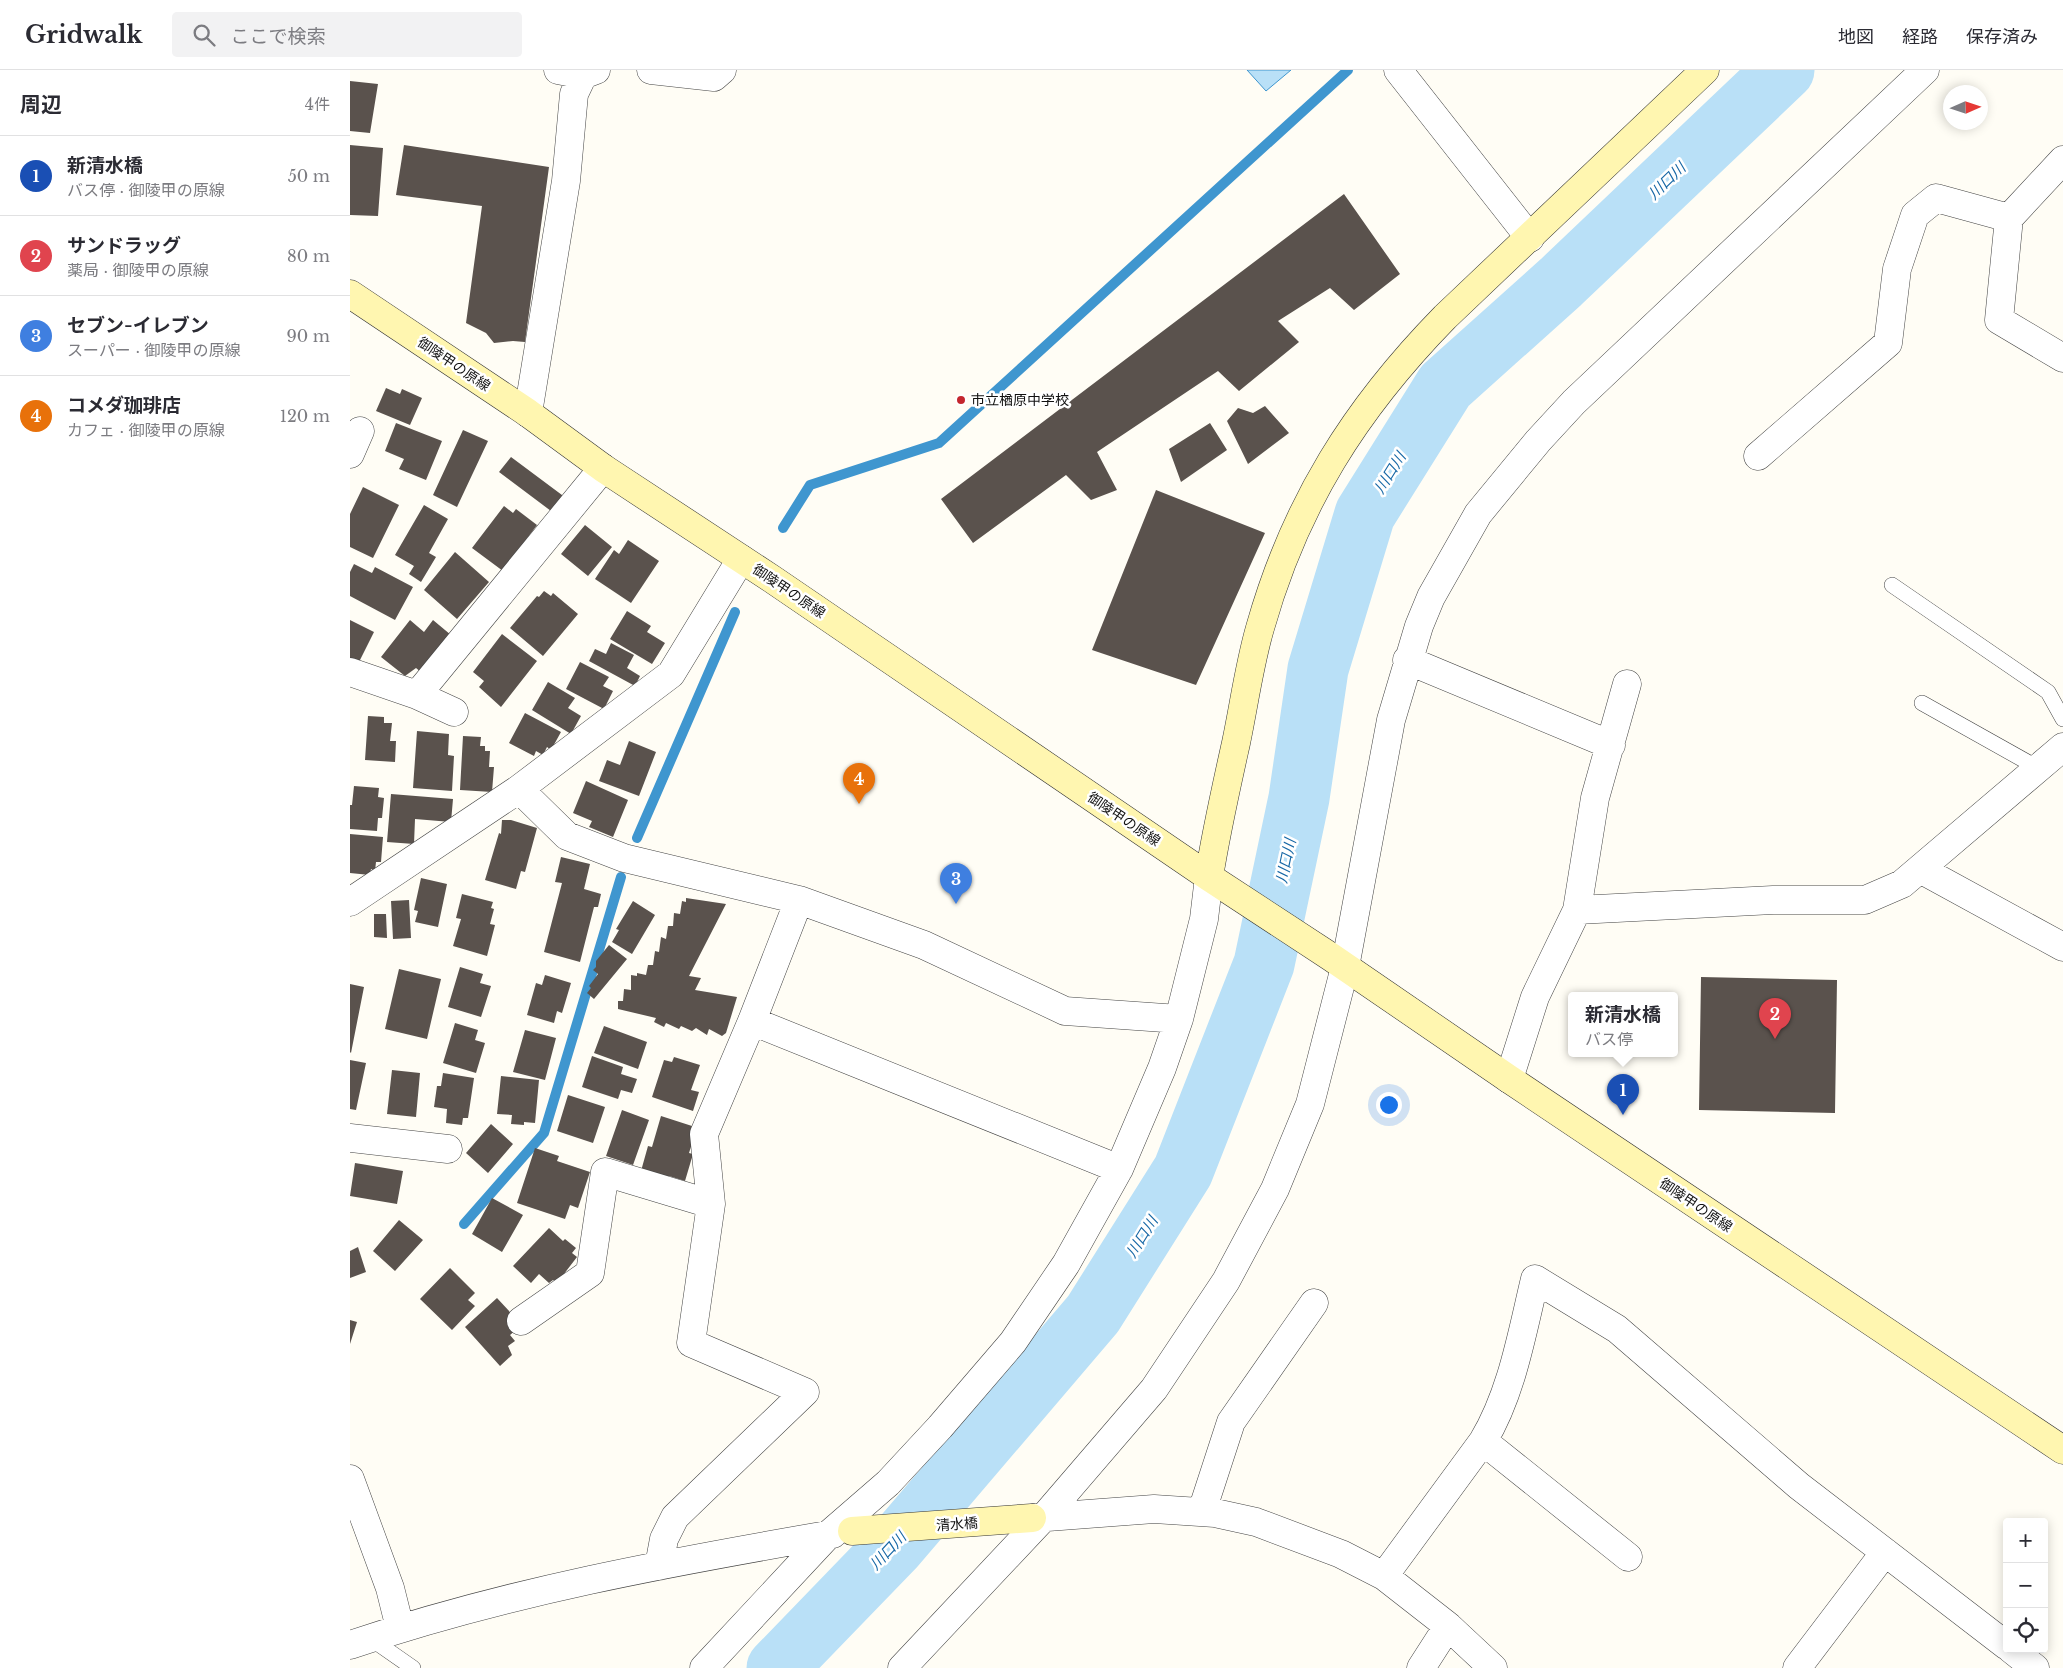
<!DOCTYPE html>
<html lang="ja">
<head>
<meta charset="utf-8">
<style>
  body { margin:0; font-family:"Libre Baskerville","Noto Sans JP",serif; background:#f2f2f3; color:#2b2b33 }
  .controls { position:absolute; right:15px; bottom:15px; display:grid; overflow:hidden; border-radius:5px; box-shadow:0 2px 12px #0003 }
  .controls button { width:45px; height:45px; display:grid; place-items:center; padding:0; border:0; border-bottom:1px solid #e1e1e2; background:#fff; color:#2b2b33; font:25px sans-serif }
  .compass { position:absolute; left:1593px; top:15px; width:45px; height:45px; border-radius:50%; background:#fff; box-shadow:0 2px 12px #0003; rotate:87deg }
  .you { position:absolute; left:1038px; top:1034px; width:18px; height:18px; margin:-12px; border:4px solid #fff; border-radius:50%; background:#1a73e8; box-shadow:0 0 0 8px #1a73e833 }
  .badge { display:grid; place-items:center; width:32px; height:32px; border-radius:50%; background:#ea580c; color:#fff; font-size:16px; font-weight:700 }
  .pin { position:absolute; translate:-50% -41px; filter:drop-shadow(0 1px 2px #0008) }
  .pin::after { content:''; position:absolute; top:26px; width:18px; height:15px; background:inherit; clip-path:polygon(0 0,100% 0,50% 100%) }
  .popup { position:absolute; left:1218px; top:922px; width:110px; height:65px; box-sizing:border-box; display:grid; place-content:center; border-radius:5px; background:#fff; filter:drop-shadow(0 1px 4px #0005); font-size:16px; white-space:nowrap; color:#7c7c81 }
  .popup b { font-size:19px; color:#2b2b33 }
  .popup::after { content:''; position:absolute; left:50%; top:100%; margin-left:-10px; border:10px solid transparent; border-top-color:#fff }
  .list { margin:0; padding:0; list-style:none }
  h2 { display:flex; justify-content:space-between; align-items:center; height:65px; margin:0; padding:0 20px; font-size:21px }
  h2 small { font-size:16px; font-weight:400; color:#7c7c81 }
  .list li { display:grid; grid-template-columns:32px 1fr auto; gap:15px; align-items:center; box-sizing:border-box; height:80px; padding:0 20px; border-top:1px solid #e1e1e2 }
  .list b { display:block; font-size:19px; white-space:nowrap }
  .list p { margin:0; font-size:16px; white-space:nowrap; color:#7c7c81 }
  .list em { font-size:16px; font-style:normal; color:#7c7c81 }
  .icon { flex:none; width:28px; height:28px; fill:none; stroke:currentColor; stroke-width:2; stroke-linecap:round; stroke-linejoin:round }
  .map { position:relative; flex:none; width:1713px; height:1598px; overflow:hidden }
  header { display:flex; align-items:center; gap:30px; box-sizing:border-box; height:70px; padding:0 25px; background:#fff; border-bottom:1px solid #e1e1e2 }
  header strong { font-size:24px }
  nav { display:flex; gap:28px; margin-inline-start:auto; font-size:18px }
  .search { width:350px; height:45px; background:#f2f2f3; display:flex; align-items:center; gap:12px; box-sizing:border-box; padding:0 18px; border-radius:5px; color:#7c7c81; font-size:19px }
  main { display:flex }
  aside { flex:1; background:#fff }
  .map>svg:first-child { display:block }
  .water { fill:#b9e0f7; stroke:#3f96cf }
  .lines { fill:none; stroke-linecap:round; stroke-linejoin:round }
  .stream { stroke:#3f96cf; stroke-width:10 }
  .river { stroke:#b9e0f7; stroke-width:61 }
  .building { fill:#5a524d }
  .lane-casing { stroke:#444; stroke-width:16 }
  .street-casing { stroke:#444; stroke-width:29 }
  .secondary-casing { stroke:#333; stroke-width:29 }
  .lane { stroke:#fff; stroke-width:15 }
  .street { stroke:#fff; stroke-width:28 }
  .secondary { stroke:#fff6b0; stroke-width:28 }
  .poi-dot { fill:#c4262e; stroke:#fff; stroke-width:2 }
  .labels { text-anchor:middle; stroke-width:5; stroke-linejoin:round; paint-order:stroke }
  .street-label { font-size:14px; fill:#111; stroke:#fff }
  .poi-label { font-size:14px; fill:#111; stroke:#fff; text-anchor:start }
  .water-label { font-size:15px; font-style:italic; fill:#1768a6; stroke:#fff }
</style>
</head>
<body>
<header>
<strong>Gridwalk</strong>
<div class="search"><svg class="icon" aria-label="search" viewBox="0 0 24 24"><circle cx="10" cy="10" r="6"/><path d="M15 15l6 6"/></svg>ここで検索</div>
<nav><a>地図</a><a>経路</a><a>保存済み</a></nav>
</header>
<main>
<aside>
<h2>周辺<small>4件</small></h2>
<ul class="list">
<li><span class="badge" style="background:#1a4fb4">1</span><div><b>新清水橋</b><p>バス停 · 御陵甲の原線</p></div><em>50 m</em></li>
<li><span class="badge" style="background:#e0444e">2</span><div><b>サンドラッグ</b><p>薬局 · 御陵甲の原線</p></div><em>80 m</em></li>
<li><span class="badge" style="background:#3f7fe0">3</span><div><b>セブン-イレブン</b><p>スーパー · 御陵甲の原線</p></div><em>90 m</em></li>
<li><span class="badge" style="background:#e8710a">4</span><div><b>コメダ珈琲店</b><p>カフェ · 御陵甲の原線</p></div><em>120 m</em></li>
</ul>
</aside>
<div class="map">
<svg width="1713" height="1598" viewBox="0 0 1713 1598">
  <rect width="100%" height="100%" fill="#fffdf5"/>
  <path class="water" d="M897,0h44l-25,21z"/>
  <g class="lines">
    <path class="stream" d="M433,458l27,-43 129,-42 409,-373
      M287,768l98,-226
      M114,1154l80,-91 77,-256"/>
    <path class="river" d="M427,1598l118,-122 198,-232 90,-143 81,-207 35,-166 19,-129 47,-155 80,-128 116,-104 223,-212"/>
  </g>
  <path class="building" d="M0,11l28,3 -8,49 -20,-2z
    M0,75l33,3 -5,68 -28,-1z
    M54,75l145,22 -24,175 -12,-1 -19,2 -8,-10 -20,-10 16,-117 -86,-11z
    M994,124l56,80 -46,36 -24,-22 -52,33 21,21 -60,49 -21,-20 -121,81 20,38 -26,10 -25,-25 -93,68 -32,-44z
    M36,318l14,6 2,-5 20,9 -12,27 -34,-14z
    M915,336l24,27 -41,31 -21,-43 11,-13 15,5z
    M46,353l46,18 -16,39 -27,-11 5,-10 -19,-8z
    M860,353l17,27 -46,32 -12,-33z
    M113,360l25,11 -31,66 -24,-12z
    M161,387l55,41 -11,16 -56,-42z
    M13,417l36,18 -26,53 -23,-11v-33z
    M806,420l109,43 -69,152 -104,-35z
    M74,435l24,14 -19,34 7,4 -15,25 -12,-8 5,-8 -19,-11z
    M154,436l9,7 3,-4 21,16 -34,46 -31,-23z
    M235,455l27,22 -24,29 -27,-22z
    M278,470l31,21 -28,42 -36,-24 19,-29 5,4z
    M105,482l34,30 -32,37 -33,-29z
    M4,494l18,9 3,-6 38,20 -18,33 -45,-24v-24z
    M194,521l7,5 2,-3 25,21 -35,42 -33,-28 27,-32 2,1z
    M277,541l24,15 -4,6 18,11 -13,21 -42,-25z
    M0,550l24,12 -17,34 -7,-4z
    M60,550l14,12 9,-12 18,15 -29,38 -6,-5 -11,8 -24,-19z
    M152,564l35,27 -36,46 -22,-20 5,-6 -11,-9z
    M261,573l23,12 -7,13 13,8 -5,10 -46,-25 6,-12 11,5z
    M230,592l29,15 -6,9 10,5 -9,18 -38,-20z
    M198,612l27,16 -7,10 13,8 -10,18 -39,-24z
    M175,643l36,19 -10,18 -4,-3 -4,8 -7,-4 -2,5 -25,-13z
    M18,646l16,1v6h8l-2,18h6l-1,21 -30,-2z
    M67,661l32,3 -1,21 6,1 -2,35 -39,-3z
    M113,666l18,1 -1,9h5v5h5l-1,16h5l-2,25 -32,-2z
    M279,671l27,11 -17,44 -40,-15 8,-21 13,5z
    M236,711l42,19 -15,37 -24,-10 3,-6 -19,-8z
    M4,716l25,2 -1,9 6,1 -2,20h-4l-1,13 -27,-2v-24h2z
    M41,724l62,5 -2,23 -36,-3 -1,25 -27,-2z
    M152,750h9l26,8 -12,44 -4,-1 -5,18 -31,-9 14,-47 2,1z
    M0,764l33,3 -2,25h-5l-1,9 -4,-2 -1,6 -20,-2z
    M211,787l29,7 -6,25 17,5 -3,13h-4l-14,55 -36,-10 18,-69 -7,-1z
    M71,808l26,6 -9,43 -23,-5 3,-11 -4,-1z
    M112,824l31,8 -2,6 3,1 -4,15 5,1 -8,31 -34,-10 8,-27 -5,-1z
    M336,828l40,6 -37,72 12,2 -6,12 42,7 -11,36 -4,3 -13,-7 -2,6 -11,-7 -4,3 -11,-5 -2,3 -13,-6 -2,4 -10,-5 2,-4 -38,-9v-8h5l1,-12 7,1v-15l6,1v-3l9,2 2,-10h5l2,-14 4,1 2,-15 5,2 2,-13h5l1,-13 6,1 2,-13 4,1z
    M59,830l2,38 -18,1 -2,-38z
    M283,831l22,14 -23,39 -20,-12 7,-12 -3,-1z
    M24,844h12l1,24 -13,-1z
    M259,875l18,14 -33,40 -7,-6 4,-5 -2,-2 9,-12 -5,-4 3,-3v-6z
    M110,897l23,7 -3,9 11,3 -10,31 -33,-10z
    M49,899l42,10 -14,60 -42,-10z
    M195,905l26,8 -9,30 -5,-2 -3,12 -27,-8 9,-32 6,2z
    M1351,907l136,3 -2,133 -136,-3z
    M0,914l14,3 -13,66 -1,-1z
    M105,953l23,7 -3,10 10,3 -9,30 -33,-10z
    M254,956l43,16 -9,27 -44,-16z
    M175,960l31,8 -11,42 -32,-8z
    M242,986l31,11 -2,7 16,5 -5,14 -11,-3 -3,9 -36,-12z
    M324,987l26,8 -9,25 8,2 -6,19 -41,-14 12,-37 8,2z
    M0,990l16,3 -10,47 -6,-1z
    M42,1000l28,3 -4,44 -29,-3z
    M93,1003l31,5 -6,40h-5l-1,7 -16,-2 1,-14 -13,-2 3,-21h4z
    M151,1006l38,4 -4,43 -11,-1v3l-13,-1 1,-9 -15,-1z
    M218,1025l37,12 -12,36 -36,-12z
    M272,1040l27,10 -16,45 -27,-9z
    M311,1046l31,10 -2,6 5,2 -6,19 4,1 -8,27 -16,-5 -2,2 -26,-7 7,-25 4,1z
    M141,1054l22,20 -25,29 -22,-20z
    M185,1078l24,8 -2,5 33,11 -12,36 -8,-3 -5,14 -48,-16z
    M5,1093l48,8 -6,33 -47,-8z
    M142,1128l31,17 -21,37 -30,-18z
    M49,1150l24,20 -28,31 -22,-20z
    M199,1158l14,13 2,-2 11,9 -4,5 5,4 -20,26 -4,-3 -4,3 -10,-9 -8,9 -18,-17z
    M8,1177l8,25 -16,6v-27z
    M100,1198l25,25 -7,7 7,6 -23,24 -32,-31z
    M147,1228l25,27 -12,10 5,6 -7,5 4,9 -12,11 -35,-39z
    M0,1250l7,2 -7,22z"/>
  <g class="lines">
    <defs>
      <path id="lane" d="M1542,515l156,107 15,27
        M1572,633l116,65
        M20,1568l43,30"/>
      <path id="street" d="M208,0l25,5
        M301,0l63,7 8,-7
        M1048,0l132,168
        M1659,148l-10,102 64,38
        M178,343l38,-232 8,-87 9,-19 13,-5
        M0,384l10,-23
        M1408,386l130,-113 9,-74 18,-54 21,-17 73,20 54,-58
        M1057,590l204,85
        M0,602l67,23
        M104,642l-37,-17 186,-227
        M169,719l48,47 57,22 175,42 125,45 141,66 114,8
        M1570,799l143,78
        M0,832l169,-113 152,-115 70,-115
        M1227,840l18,-112 32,-114
        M402,951l367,148
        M1159,1009l26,-82 42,-87 196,-10h92l37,-16 161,-137
        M0,1068l98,11
        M171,1251l69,-48 15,-101 106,32
        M1133,1371c29,-48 39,-108 52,-162l82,50 182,157 208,160
        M0,1409l40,109 10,40
        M852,1441l29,-89 83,-119
        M684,1448l120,-9 61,4 41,9 85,32 43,22 64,50 45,42
        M309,1496l5,-27 11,-22 130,-125 -114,-49 20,-139 -7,-70 48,-113 47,-121
        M1034,1506l99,-135 145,116
        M0,1575c156,-53 321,-83 483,-111
        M1661,1579l24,19
        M354,1598l124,-133 60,-52 52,-56 73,-85 53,-78 53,-95 43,-101 17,-49 25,-100 5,-42
        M552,1598l142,-151 110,-128 72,-108 49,-92 35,-85 35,-137 46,-247 28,-94 12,-29 47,-83 60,-73 36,-39 351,-332
        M1071,1598l27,-42
        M1447,1598l88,-116"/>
      <path id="secondary" d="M0,224l178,119 75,55 169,111 437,298 122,80 178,122 554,371
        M859,807c7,-45 17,-89 27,-134 8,-38 13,-77 24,-115 35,-124 95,-219 185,-311l260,-247
        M502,1461l180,-13"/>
    </defs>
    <use href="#lane" class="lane-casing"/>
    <use href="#street" class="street-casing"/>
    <use href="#secondary" class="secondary-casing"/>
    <use href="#lane" class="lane"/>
    <use href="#street" class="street"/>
    <use href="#secondary" class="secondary"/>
  </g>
  <circle class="poi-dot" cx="611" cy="330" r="5"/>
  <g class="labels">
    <g class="street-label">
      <text transform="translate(104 294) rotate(34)" y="5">御陵甲の原線</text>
      <text transform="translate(439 521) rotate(34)" y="5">御陵甲の原線</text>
      <text transform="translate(774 749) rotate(34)" y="5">御陵甲の原線</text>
      <text transform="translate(1346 1135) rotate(34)" y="5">御陵甲の原線</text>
      <text transform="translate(607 1454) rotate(-4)" y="5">清水橋</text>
    </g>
    <g class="poi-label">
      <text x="621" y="335">市立楢原中学校</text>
    </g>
    <g class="water-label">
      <text transform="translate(1317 111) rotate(-44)" y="5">川口川</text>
      <text transform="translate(1040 403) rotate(-58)" y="5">川口川</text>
      <text transform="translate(936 791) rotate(-78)" y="5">川口川</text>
      <text transform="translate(792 1167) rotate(-58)" y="5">川口川</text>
      <text transform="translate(538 1481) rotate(-47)" y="5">川口川</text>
    </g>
  </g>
</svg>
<div class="controls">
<button>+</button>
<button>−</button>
<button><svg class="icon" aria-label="locate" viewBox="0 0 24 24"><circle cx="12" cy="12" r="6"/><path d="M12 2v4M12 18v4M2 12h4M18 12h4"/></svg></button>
</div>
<svg class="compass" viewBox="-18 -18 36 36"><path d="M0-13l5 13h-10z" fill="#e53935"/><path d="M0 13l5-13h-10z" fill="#7c7c81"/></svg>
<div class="you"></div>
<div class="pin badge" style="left:1273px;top:1045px;background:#1a4fb4">1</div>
<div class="popup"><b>新清水橋</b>バス停</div>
<div class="pin badge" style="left:1425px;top:969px;background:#e0444e">2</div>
<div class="pin badge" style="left:606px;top:834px;background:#3f7fe0">3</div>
<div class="pin badge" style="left:509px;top:734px;background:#e8710a">4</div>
</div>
</main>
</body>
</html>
